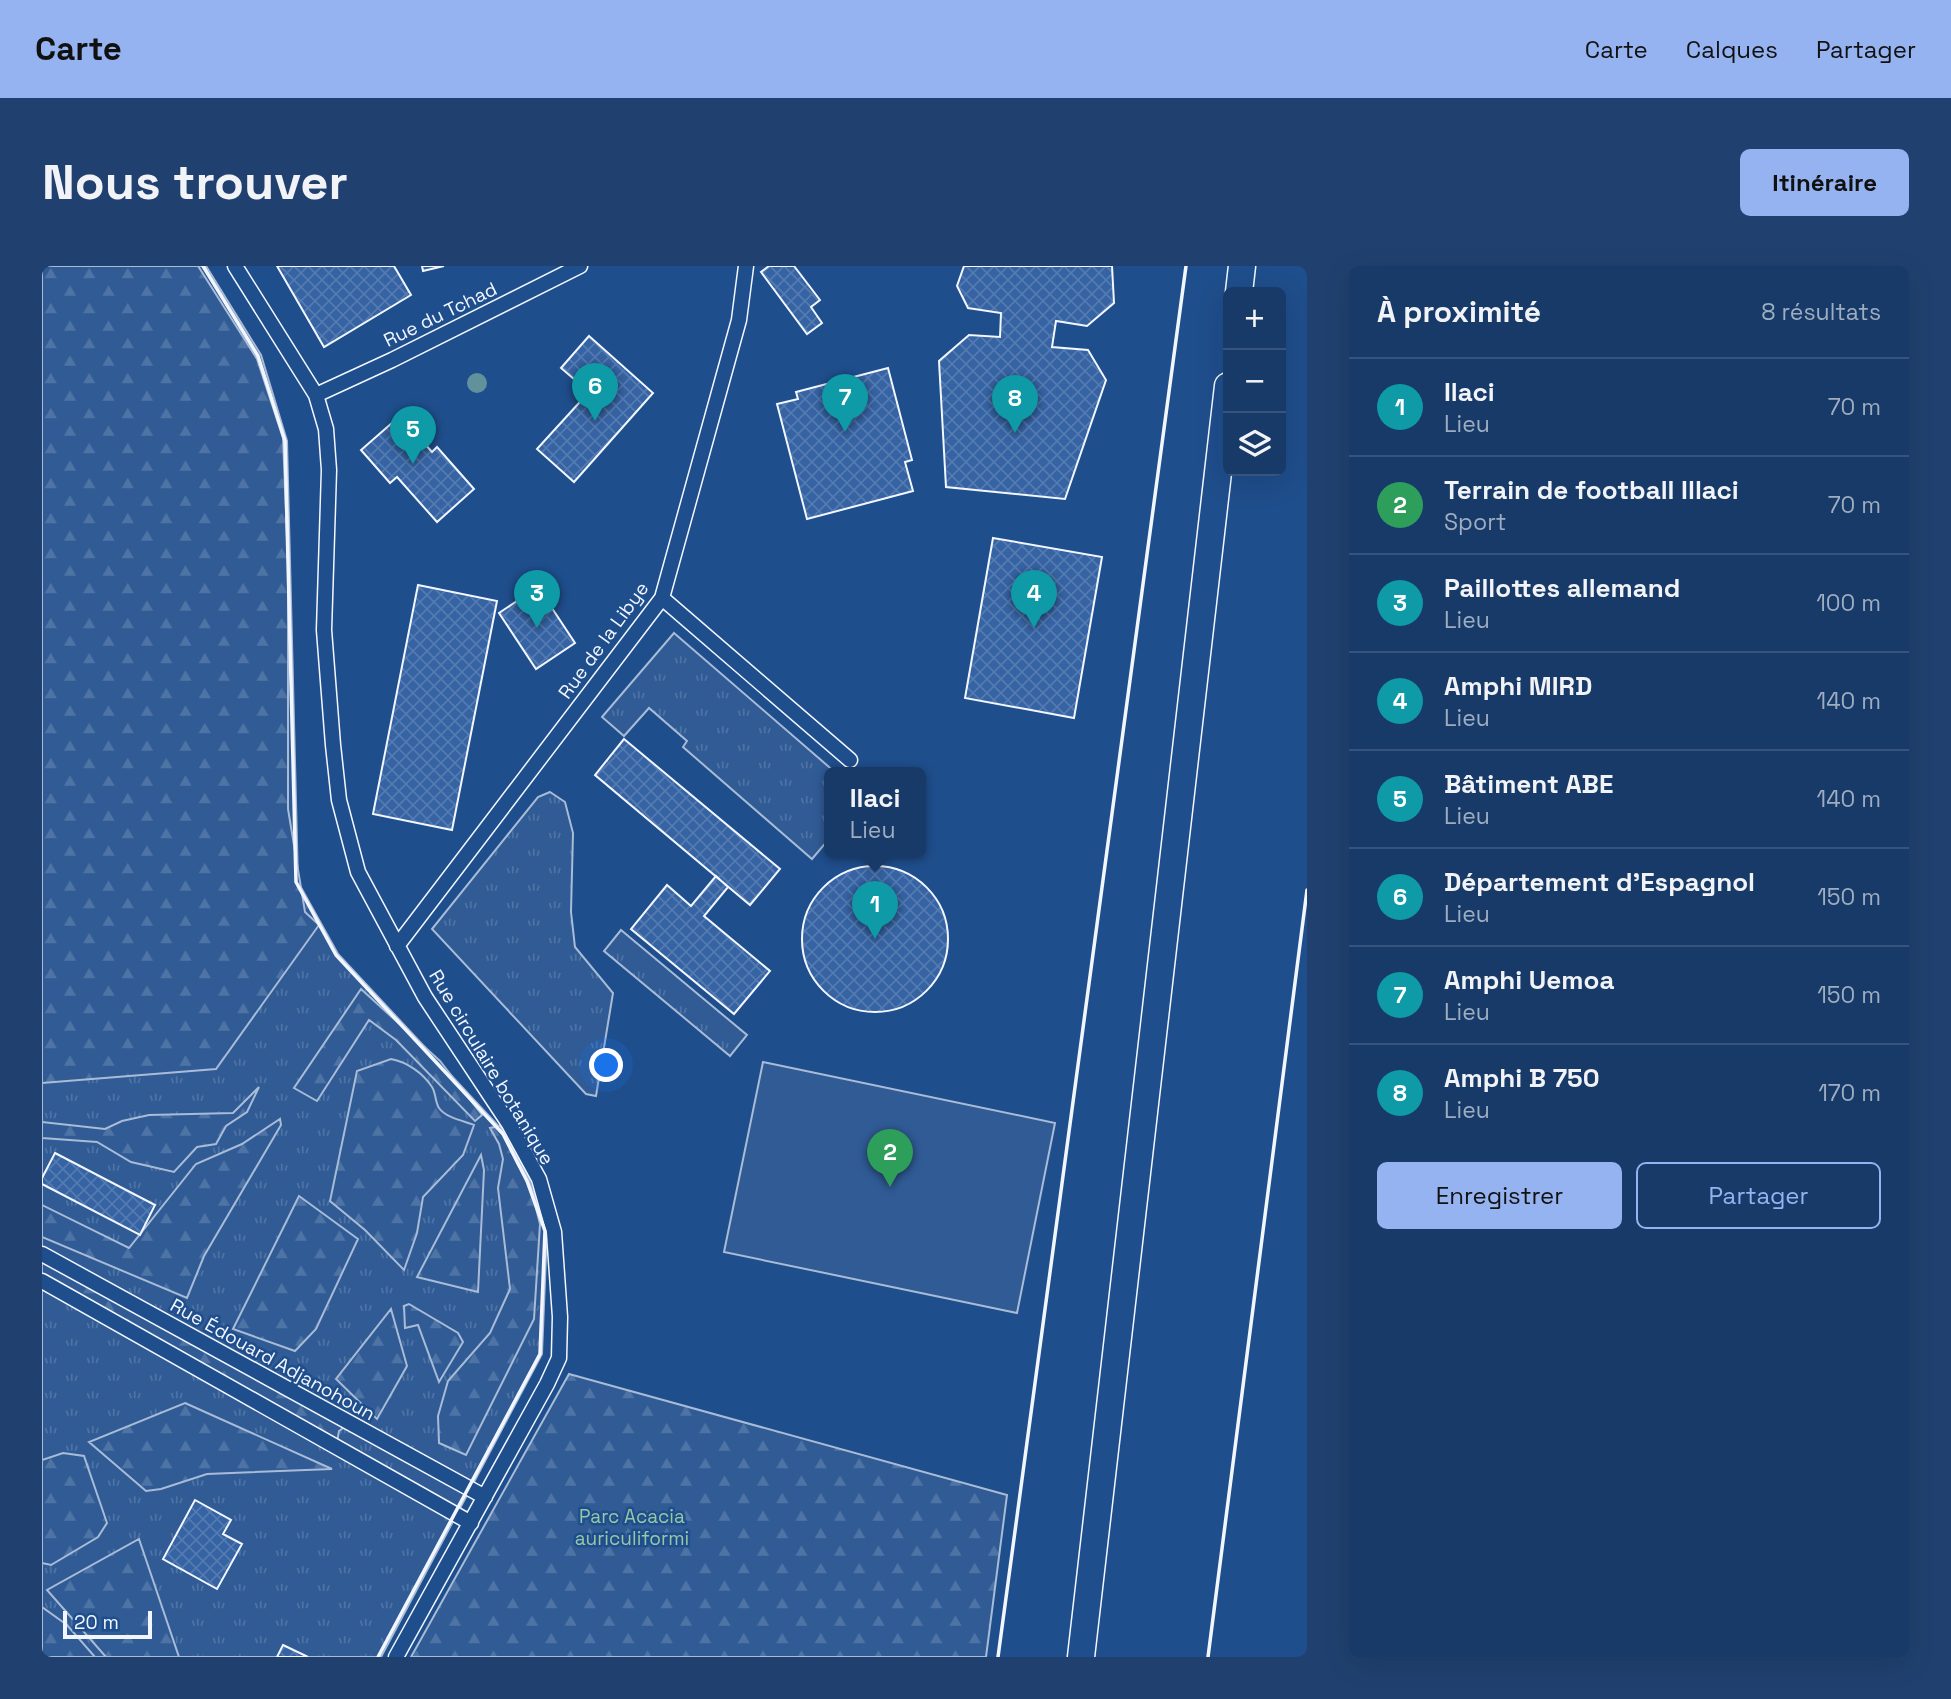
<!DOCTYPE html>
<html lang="fr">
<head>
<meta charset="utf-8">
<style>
  body { margin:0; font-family:"Space Grotesk",sans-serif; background:#20416f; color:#f1f3f6 }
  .controls { position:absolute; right:21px; top:21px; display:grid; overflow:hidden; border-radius:10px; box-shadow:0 7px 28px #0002 }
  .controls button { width:63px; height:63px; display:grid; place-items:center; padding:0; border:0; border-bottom:2px solid #36547d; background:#173a69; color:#f1f3f6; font:35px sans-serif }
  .scale { position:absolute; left:21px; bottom:18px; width:89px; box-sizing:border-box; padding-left:7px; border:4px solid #f2f6ff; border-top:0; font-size:19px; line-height:24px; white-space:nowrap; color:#f2f6ff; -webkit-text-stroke:5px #1f4e8c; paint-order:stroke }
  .you { position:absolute; left:565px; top:800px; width:24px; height:24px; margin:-18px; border:5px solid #fff; border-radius:50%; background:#1a73e8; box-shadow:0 0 0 10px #1a73e833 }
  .badge { display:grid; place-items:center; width:46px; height:46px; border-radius:50%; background:#95b2f1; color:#fff; font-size:23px; font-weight:700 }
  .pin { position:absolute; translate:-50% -58px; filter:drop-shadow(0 2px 4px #0008) }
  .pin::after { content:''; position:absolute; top:37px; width:24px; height:21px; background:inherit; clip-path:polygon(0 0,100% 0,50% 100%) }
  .popup { position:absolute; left:782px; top:501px; width:102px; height:91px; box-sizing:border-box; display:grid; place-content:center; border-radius:10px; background:#173a69; filter:drop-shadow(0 2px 5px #0005); font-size:23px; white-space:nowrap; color:#9eadc0 }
  .popup b { font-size:26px; color:#f1f3f6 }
  .popup::after { content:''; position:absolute; left:50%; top:100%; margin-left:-14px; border:14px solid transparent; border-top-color:#173a69 }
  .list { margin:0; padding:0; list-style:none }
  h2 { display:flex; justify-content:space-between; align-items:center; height:91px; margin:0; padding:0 28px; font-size:30px }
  h2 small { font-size:23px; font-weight:400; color:#9eadc0 }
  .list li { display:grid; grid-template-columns:46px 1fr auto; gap:21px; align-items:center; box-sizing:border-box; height:98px; padding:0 28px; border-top:2px solid #36547d }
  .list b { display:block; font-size:26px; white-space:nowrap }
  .list p { margin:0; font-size:23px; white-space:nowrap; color:#9eadc0 }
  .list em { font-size:23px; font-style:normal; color:#9eadc0 }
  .actions { display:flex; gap:14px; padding:21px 28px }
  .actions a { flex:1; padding:16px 0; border:2px solid #95b2f1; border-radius:10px; text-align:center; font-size:24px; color:#95b2f1 }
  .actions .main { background:#95b2f1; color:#111 }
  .icon { flex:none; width:38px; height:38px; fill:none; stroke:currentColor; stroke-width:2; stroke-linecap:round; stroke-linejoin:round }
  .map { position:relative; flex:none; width:1265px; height:1391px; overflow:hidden; border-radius:10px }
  header { display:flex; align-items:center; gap:42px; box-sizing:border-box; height:98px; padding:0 35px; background:#95b2f1; color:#111 }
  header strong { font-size:33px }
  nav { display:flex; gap:38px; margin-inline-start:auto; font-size:24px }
  .intro { display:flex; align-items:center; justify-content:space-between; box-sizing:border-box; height:168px; padding:0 42px }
  h1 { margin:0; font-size:49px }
  .button { padding:18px 32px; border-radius:10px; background:#95b2f1; color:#111; font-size:24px; font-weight:700 }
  main { display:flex; gap:42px; padding:0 42px }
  aside { flex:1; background:#173a69; border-radius:10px; box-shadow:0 7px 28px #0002 }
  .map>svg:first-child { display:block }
  .grass { fill:url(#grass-tufts); stroke:#a8bbd7; stroke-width:2 }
  .forest { fill:url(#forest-firs); stroke:#a8bbd7; stroke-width:2 }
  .pitch { fill:#305b95; stroke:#a8bbd7; stroke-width:2 }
  .building { fill:url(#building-cross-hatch); stroke:#f2f6ff; stroke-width:2 }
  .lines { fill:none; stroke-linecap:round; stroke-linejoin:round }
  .service-casing { stroke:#f2f6ff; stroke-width:17 }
  .minor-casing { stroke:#f2f6ff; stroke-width:29 }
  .service { stroke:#1f4e8c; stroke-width:14 }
  .minor { stroke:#1f4e8c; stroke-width:26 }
  .wall { stroke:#f2f6ff; stroke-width:3.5 }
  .tree { fill:#61919a }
  .labels { text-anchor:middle; stroke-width:5; stroke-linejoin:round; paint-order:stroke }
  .street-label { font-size:19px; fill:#f2f6ff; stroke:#1f4e8c }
  .park-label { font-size:19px; fill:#97c8a6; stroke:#1f4e8c }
</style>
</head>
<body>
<header>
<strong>Carte</strong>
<nav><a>Carte</a><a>Calques</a><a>Partager</a></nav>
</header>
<div class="intro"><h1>Nous trouver</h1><a class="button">Itinéraire</a></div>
<main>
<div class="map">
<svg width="1265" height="1391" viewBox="0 0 1265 1391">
  <defs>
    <pattern id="grass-tufts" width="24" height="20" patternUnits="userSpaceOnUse" patternTransform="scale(1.75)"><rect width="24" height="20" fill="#305b95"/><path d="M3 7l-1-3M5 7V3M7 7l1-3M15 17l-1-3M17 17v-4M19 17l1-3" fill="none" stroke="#4e73a5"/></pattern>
    <pattern id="forest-firs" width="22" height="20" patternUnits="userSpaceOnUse" patternTransform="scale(1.75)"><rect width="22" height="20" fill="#305b95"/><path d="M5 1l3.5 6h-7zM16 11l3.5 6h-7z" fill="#4e73a5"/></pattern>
    <pattern id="building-cross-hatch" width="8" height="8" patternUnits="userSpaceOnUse" patternTransform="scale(1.75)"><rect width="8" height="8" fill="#3563a3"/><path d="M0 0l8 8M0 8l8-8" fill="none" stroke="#537ab1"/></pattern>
  </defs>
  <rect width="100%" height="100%" fill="#1f4e8c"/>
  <path class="grass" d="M0,0h164l55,89 26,86 11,441 40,72 167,179 24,47 18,51 -5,123 -161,303h-339z
    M632,367l162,140h-6l-1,66 -17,20 -129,-112 4,-6 -38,-33 -25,28 -22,-19z
    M508,526l15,10 8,31 -2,79 4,35 38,46 -17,103 -10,-2 -154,-165 106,-132z
    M579,664l126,105 -17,21 -126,-105z"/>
  <path class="forest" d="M0,0h156l59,93 26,79 5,125v246l17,103 14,13 -103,144 -174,14z
    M319,723l79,72 42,54 -7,6 -79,-81 -27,-20 -52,81 -23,-13z
    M349,793c16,3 32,14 41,28 4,6 3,15 7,21 7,10 25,13 35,17l-11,30 -40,42 -6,36 -13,37 -39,-40 -35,-29 27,-130z
    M217,821l-12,25 -21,14 -10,18 -19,3 -23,25 -43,-10 -34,-20 -55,-4v-16l63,7 17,-8 27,-6 84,-2z
    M238,853l1,6 -77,131 -17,42 -145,-61v-32l87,43 67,-84 46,-20z
    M458,860l18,39 11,16 11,43 -6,95 -68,136 -27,-12 -1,-27 10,-35 42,-48 20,-44 -12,-101 5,-29 -4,-15 -9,-16z
    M439,889l3,15 -6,122 -61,-15z
    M257,930l59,43 -42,90 -21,22 -62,-22z
    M0,992l304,168 -7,5 -2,11 -295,-164z
    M367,1038l49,29 5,9 -24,40 -21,-57 -13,3 -1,-22z
    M349,1043l16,57 -30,53 -41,-40z
    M527,1108l438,121 -21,162h-575z
    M143,1137l147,66 -125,5 -46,15 -15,2 -57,-49z
    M21,1187l21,3 23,67 -9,14 -47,28 -9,-2v-103z
    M97,1273l40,118h-73l-59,-67z
    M0,1341l25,18 28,32h-53z"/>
  <path class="pitch" d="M721,796l292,61 -38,190 -293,-61z"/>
  <path class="building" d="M235,0h117l17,29 -87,52z
    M380,0h22l-21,5z
    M727,0h25l26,34 -9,7 11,16 -15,11 -46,-62z
    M922,0h148l2,37 -27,23 -31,-5 -4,26 36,3 18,30 -41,119 -119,-12 -7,-126 30,-26 31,2 1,-24 -33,-5 -11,-22z
    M547,70l64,57 -79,89 -37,-33 52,-57 -28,-24z
    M846,102l24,92 -7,2 8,29 -106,28 -30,-115 21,-5 -2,-7z
    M358,150l32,36 5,-5 37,42 -37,33 -40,-45 -7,6 -29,-33z
    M951,272l109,19 -28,161 -109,-20z
    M376,319l79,16 -45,229 -79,-16z
    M496,321l37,56 -39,26 -37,-56z
    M582,473l156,130 -30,36 -155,-130z
    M760 673a73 73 0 1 1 146 0a73 73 0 1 1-146 0Z
    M674,610l12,11 -24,29 66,55 -36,43 -103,-85 36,-44 24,21z
    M13,887l100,52 -15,30 -98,-51v-6z
    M153,1234l36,20 -8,14 19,10 -25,45 -54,-30z
    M241,1379l25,12h-31z"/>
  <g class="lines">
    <defs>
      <path id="service" d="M193,0l81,129 10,34 3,41 -5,160 9,115 6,55 19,72 67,125 84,127 30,55 15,53 6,85 -1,41 -12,26 -151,273
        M274,129l76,-35 188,-94
        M620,332l188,162
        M355,680l265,-348 77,-278 7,-54
        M0,988l443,243
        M0,1015l429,242"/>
      <path id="minor" d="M1197,26l3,-26
        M1039,1391l147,-1271"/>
    </defs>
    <use href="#service" class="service-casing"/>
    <use href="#minor" class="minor-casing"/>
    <use href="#service" class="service"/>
    <use href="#minor" class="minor"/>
    <path class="wall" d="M161,0l55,90 27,85 11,441 40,73 167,179 24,47 18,50 -5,123 -162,303
      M956,1391l188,-1391
      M1166,1391l99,-767"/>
  </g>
  <circle class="tree" cx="435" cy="117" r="10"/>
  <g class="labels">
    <g class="street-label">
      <text transform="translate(398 48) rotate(-26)" y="7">Rue du Tchad</text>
      <text transform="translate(561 374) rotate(-54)" y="7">Rue de la Libye</text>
      <text transform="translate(450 801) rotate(59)" y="7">Rue circulaire botanique</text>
      <text transform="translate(231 1093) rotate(29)" y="7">Rue Édouard Adjanohoun</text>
    </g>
    <g class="park-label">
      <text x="590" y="1257">Parc Acacia<tspan x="590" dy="22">auriculiformi</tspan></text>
    </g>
  </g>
</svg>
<div class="controls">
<button>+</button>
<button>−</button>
<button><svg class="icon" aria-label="layers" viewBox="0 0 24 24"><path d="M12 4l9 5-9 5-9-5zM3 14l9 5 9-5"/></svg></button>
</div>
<div class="scale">20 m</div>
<div class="you"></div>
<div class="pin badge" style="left:833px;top:673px;background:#0f9aa8">1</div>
<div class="popup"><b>Ilaci</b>Lieu</div>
<div class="pin badge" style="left:848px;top:921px;background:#2e9e5b">2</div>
<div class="pin badge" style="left:495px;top:362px;background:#0f9aa8">3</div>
<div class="pin badge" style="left:992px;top:362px;background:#0f9aa8">4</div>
<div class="pin badge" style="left:371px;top:198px;background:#0f9aa8">5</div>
<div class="pin badge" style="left:553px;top:155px;background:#0f9aa8">6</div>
<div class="pin badge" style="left:803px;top:166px;background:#0f9aa8">7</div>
<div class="pin badge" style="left:973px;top:167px;background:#0f9aa8">8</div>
</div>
<aside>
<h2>À proximité<small>8 résultats</small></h2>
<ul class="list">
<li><span class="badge" style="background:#0f9aa8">1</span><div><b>Ilaci</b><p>Lieu</p></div><em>70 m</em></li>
<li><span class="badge" style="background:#2e9e5b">2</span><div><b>Terrain de football Illaci</b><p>Sport</p></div><em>70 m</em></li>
<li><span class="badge" style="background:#0f9aa8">3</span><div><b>Paillottes allemand</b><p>Lieu</p></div><em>100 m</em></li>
<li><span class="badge" style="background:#0f9aa8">4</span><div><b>Amphi MIRD</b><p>Lieu</p></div><em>140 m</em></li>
<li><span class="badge" style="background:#0f9aa8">5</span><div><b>Bâtiment ABE</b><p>Lieu</p></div><em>140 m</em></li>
<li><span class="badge" style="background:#0f9aa8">6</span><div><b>Département d'Espagnol</b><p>Lieu</p></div><em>150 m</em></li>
<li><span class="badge" style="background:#0f9aa8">7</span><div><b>Amphi Uemoa</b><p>Lieu</p></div><em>150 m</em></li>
<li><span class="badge" style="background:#0f9aa8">8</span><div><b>Amphi B 750</b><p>Lieu</p></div><em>170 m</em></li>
</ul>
<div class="actions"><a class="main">Enregistrer</a><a>Partager</a></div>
</aside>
</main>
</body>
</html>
